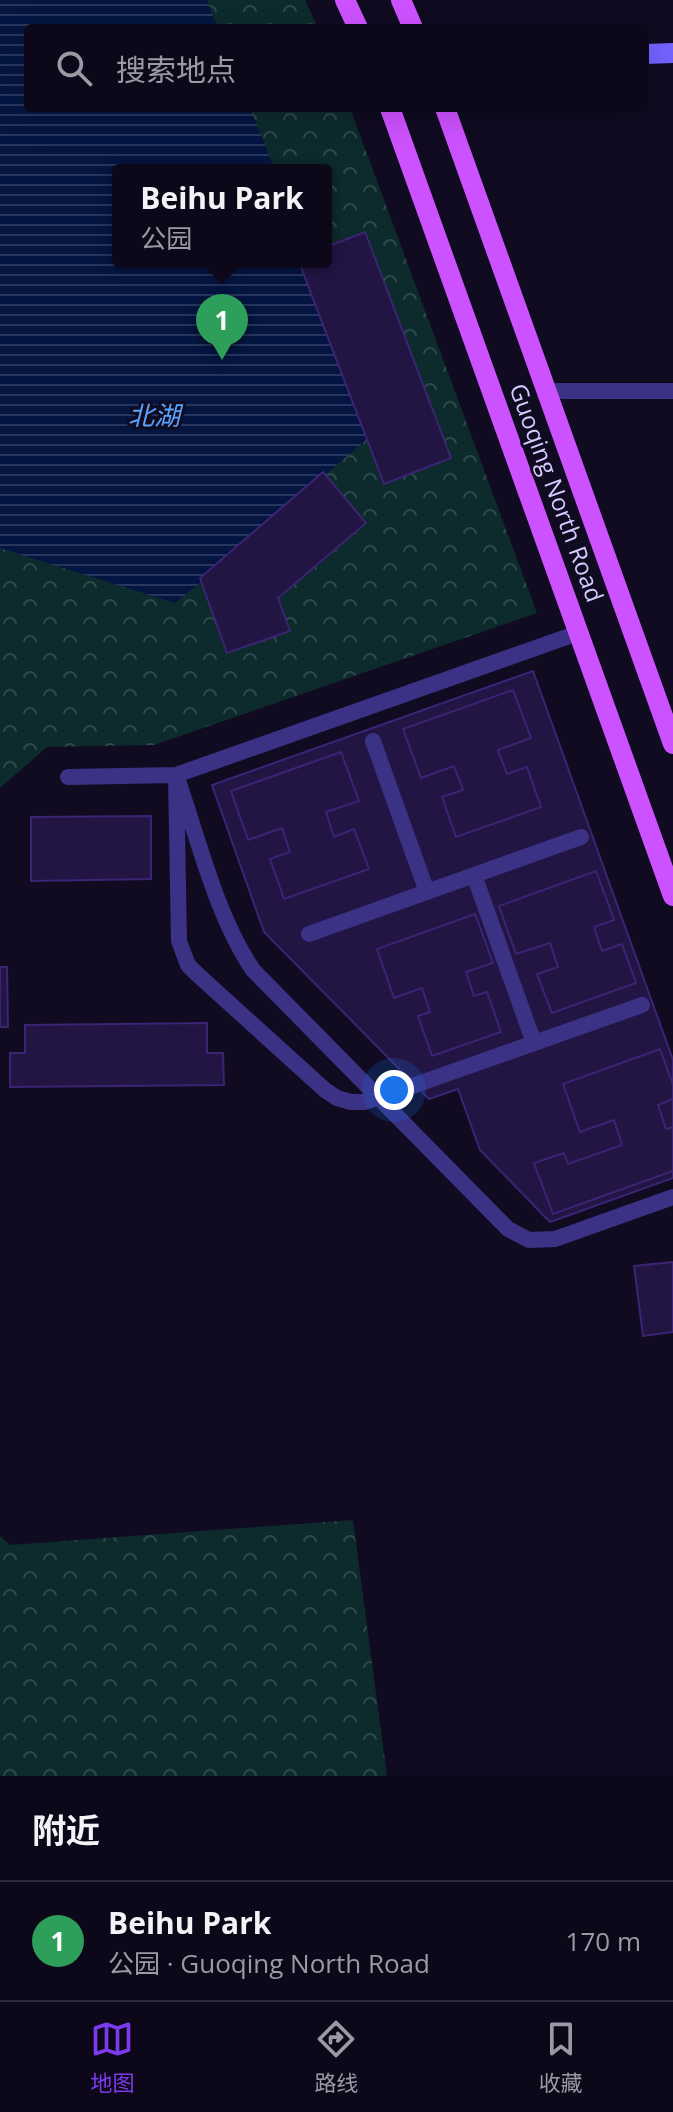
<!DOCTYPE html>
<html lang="zh">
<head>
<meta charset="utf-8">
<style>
  body { margin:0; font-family:"Open Sans","Noto Sans SC",sans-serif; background:#1a1626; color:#f1f3f6 }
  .you { position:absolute; left:394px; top:1090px; width:28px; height:28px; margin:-20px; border:6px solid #fff; border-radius:50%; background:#1a73e8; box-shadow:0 0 0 12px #1a73e833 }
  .badge { display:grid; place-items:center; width:52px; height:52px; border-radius:50%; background:#7c3aed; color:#fff; font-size:26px; font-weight:700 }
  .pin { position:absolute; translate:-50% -66px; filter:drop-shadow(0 2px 4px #0008) }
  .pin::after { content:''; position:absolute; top:42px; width:28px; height:24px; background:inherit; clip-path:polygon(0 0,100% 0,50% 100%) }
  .popup { position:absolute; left:112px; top:164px; width:220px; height:104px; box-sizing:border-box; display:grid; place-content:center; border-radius:8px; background:#0c0819; filter:drop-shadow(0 2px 6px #0005); font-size:26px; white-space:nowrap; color:#9a9aa2 }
  .popup b { font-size:30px; color:#f1f3f6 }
  .popup::after { content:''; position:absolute; left:50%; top:100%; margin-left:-16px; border:16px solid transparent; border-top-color:#0c0819 }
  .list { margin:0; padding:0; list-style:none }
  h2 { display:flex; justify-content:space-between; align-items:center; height:104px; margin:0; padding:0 32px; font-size:34px }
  h2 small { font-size:26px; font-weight:400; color:#9a9aa2 }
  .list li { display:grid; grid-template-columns:52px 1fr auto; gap:24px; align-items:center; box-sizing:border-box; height:120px; padding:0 32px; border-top:2px solid #2c2938 }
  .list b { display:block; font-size:30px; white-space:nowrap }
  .list p { margin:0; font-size:26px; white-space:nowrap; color:#9a9aa2 }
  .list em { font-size:26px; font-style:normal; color:#9a9aa2 }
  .icon { flex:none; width:44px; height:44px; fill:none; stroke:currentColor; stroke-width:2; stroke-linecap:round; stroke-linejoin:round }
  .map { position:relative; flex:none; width:673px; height:1776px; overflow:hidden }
  .search { position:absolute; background:#0c0819; box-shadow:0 8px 32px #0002; left:24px; right:24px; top:24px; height:88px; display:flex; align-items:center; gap:20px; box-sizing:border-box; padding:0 28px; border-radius:8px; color:#9a9aa2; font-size:30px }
  .sheet { height:224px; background:#0c0819 }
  nav { display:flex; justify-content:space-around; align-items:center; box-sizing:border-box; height:112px; border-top:2px solid #2c2938; background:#0c0819; font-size:22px; color:#9a9aa2 }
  nav a { display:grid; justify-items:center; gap:4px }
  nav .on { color:#7c3aed }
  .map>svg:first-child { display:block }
  .park { fill:url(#park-crowns); fill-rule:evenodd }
  .water { fill:url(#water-rules) }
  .building { fill:#221544; stroke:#3a2473; stroke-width:2 }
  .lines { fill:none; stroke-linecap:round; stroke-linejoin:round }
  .lane { stroke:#3b3185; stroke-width:16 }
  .secondary { stroke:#7362ff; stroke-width:20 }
  .primary { stroke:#cd52ff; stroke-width:20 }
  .lane-bridge { stroke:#3b3185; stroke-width:16 }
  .labels { text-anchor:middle; stroke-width:6; stroke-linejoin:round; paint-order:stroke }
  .street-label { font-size:24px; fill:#d5cbff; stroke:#100b21 }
  .water-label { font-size:26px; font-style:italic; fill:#59a4ff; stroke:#100b21 }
</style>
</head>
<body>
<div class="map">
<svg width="673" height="1776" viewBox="0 0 673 1776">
  <defs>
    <pattern id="park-crowns" width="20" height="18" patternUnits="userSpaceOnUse" patternTransform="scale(2)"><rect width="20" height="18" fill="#0d2a2c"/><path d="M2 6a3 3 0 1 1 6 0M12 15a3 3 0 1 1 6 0" fill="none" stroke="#2f484c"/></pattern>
    <pattern id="water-rules" width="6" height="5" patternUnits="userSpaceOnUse" patternTransform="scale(2)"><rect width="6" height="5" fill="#041541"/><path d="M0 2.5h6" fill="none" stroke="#28365e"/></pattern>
  </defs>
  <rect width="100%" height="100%" fill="#100b21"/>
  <path class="park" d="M0,0h305l13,28h-290v80h322l187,505 -383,132 -107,2 -47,41zM118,170h208v92h-208z
    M353,1520l34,256h-387v-240l10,9z"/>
  <path class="water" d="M0,0h207l11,28h-190v80h222l25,62h-157v92h181l68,177 -42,36 -3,-2 -122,104 1,5 -26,21 -175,-55z"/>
  <path class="building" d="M365,232l86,226 -67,26 -85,-222h27v-15z
    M323,472l43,51 -88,75 12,33 -63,22 -27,-75z
    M533,671l140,389v118l-123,44 -70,-72 -22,-61 -29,10 -165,-167 -52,-147z
    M513,690l18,48 -33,12 9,24 20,-7 14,40 -85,30 -14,-40 21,-7 -9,-24 -33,12 -18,-49z
    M341,752l18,49 -33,11 8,25 20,-8 15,40 -85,30 -14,-40 20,-7 -8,-24 -34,12 -17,-49z
    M151,816v63l-120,2v-64z
    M596,871l18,49 -20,7 8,24 20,-7 14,39 -84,30 -15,-39 21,-7 -8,-24 -34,11 -17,-48z
    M475,914l18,49 -27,9 8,24 13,-4 14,40 -69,24 -14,-40 12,-4 -8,-24 -28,10 -17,-49z
    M0,967h7l1,60h-8z
    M207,1023v30h16l1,32 -214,2v-34h15v-28z
    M660,1049l13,36v14l-15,6 8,24 7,-2v44l-120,43 -19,-51 30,-10 4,11 54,-19 -8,-25 -34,12 -17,-48z
    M673,1262v70l-30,4 -9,-70z"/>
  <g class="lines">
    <path class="lane" d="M547,391h126
      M578,633l-402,142c22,62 40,141 77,195l255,259 21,11 26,-1 118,-42
      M373,741l54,151
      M68,777l108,-2 3,166 9,24 9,9 128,116 12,8 14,4
      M474,875l60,168
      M309,934l272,-97
      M415,1085l227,-80"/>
    <path class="secondary" d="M645,54l28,-1"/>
    <path class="primary" d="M345,0l13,28
      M401,0l12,28
      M390,108l283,788
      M445,108l228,636"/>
    <path class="lane-bridge" d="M351,1102h14l50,-17"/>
  </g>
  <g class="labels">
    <g class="street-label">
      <text transform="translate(556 493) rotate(70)" y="8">Guoqing North Road</text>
    </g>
    <g class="water-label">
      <text x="154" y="425">北湖</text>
    </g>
  </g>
</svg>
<div class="you"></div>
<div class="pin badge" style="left:222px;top:360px;background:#2e9e5b">1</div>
<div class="popup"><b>Beihu Park</b>公园</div>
<div class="search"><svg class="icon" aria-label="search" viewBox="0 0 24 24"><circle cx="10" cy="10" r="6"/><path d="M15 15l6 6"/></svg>搜索地点</div>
</div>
<section class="sheet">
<h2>附近<small></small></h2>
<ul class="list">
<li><span class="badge" style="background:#2e9e5b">1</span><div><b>Beihu Park</b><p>公园 · Guoqing North Road</p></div><em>170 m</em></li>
</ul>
</section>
<nav>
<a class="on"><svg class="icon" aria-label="map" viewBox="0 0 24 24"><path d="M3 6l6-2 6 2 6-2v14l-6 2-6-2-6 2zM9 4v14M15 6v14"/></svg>地图</a>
<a><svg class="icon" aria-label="directions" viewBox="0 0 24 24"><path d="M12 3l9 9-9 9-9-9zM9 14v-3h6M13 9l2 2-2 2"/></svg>路线</a>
<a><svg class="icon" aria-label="saved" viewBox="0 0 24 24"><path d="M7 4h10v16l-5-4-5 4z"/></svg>收藏</a>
</nav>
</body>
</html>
